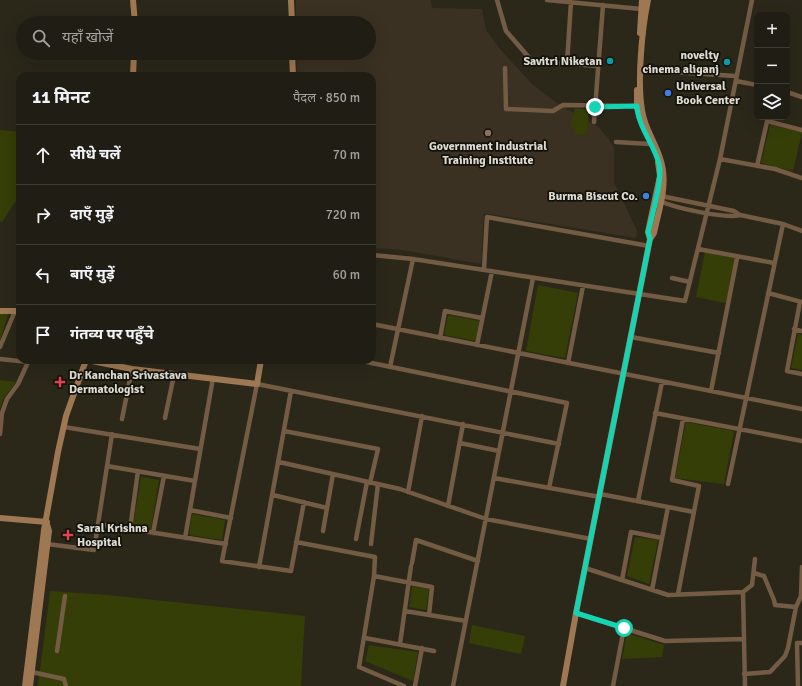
<!DOCTYPE html>
<html lang="hi">
<head>
<meta charset="utf-8">
<style>
  body { margin:0; font-family:Signika,"Noto Sans Devanagari",sans-serif; background:#28271d; color:#f1f3f6 }
  .controls { position:absolute; right:12px; top:12px; display:grid; overflow:hidden; border-radius:8px; box-shadow:0 4px 16px #0002 }
  .controls button { width:36px; height:36px; display:grid; place-items:center; padding:0; border:0; border-bottom:1px solid #3d3c34; background:#201e14; color:#f1f3f6; font:20px sans-serif }
  .stop { position:absolute; width:12px; height:12px; margin:-9px; border:3px solid #13d5b3; border-radius:50%; background:#fff }
  .stop.end { background:#13d5b3; border-color:#fff; box-shadow:0 1px 4px #0008 }
  .list { margin:0; padding:0; list-style:none }
  h2 { display:flex; justify-content:space-between; align-items:center; height:52px; margin:0; padding:0 16px; font-size:17px }
  h2 small { font-size:13px; font-weight:400; color:#a2a2a0 }
  .list li { display:grid; grid-template-columns:26px 1fr auto; gap:12px; align-items:center; box-sizing:border-box; height:60px; padding:0 16px; border-top:1px solid #3d3c34 }
  .list b { display:block; font-size:15px; white-space:nowrap }
  .list em { font-size:13px; font-style:normal; color:#a2a2a0 }
  .icon { flex:none; width:22px; height:22px; fill:none; stroke:currentColor; stroke-width:2; stroke-linecap:round; stroke-linejoin:round }
  .map { position:relative; flex:none; width:802px; height:686px; overflow:hidden }
  .search { position:absolute; background:#201e14; box-shadow:0 4px 16px #0002; left:16px; top:16px; width:360px; height:44px; display:flex; align-items:center; gap:10px; box-sizing:border-box; padding:0 14px; border-radius:22px; color:#a2a2a0; font-size:15px }
  .panel { position:absolute; background:#201e14; box-shadow:0 4px 16px #0002; left:16px; top:72px; width:360px; height:292px; border-radius:12px }
  .map>svg:first-child { display:block }
  .education { fill:#3a3122 }
  .green { fill:#353e07 }
  .lines { fill:none; stroke-linecap:round; stroke-linejoin:round }
  .street { stroke:#745b44; stroke-width:4.5 }
  .secondary { stroke:#9e7853; stroke-width:6 }
  .route { stroke:#13d5b3; stroke-width:5 }
  .culture-dot { fill:#0f9aa8; stroke:#12110a; stroke-width:1.5 }
  .shop-dot { fill:#3f7fe0; stroke:#12110a; stroke-width:1.5 }
  .education-dot { fill:#8d6e63; stroke:#12110a; stroke-width:1.5 }
  .health-dot { fill:#e0444e; stroke:#12110a; stroke-width:1.5 }
  .labels { text-anchor:middle; stroke-width:3.5; stroke-linejoin:round; paint-order:stroke }
  .poi-label { font-size:12px; font-weight:bold; fill:#dddbd2; stroke:#12110a; text-anchor:end }
</style>
</head>
<body>
<div class="map">
<svg width="802" height="686" viewBox="0 0 802 686">
  <rect width="100%" height="100%" fill="#2b281a"/>
  <path class="education" d="M296,0h135l1,8 50,1 4,21 14,19 32,35 25,19 41,24 11,12 5,9v34l23,49 -1,7 -152,-25 -3,51 -78,-14 -31,-2v-172h-75l-1,-23h73v-30h-73z"/>
  <path class="green" d="M575,108l14,2 -2,25 -13,-1 1,-6 -5,-1z
    M770,125l32,7 -9,39 -32,-8z
    M0,130l20,2 -1,64 -17,26 -2,-1z
    M705,252l30,6 -9,45 -30,-6z
    M538,285l40,8 -13,65 -39,-7z
    M0,311h9l-9,30z
    M448,315l31,6 -3,20 -32,-6z
    M798,334l4,1v35l-11,-2z
    M0,380l16,2 -13,17 -3,10z
    M686,422l48,9 -10,53 -49,-6z
    M141,477l18,3 -8,49 -18,-3z
    M192,514l33,6 -3,20 -33,-5z
    M635,537l23,3 -9,44 -22,-8z
    M412,586l17,3 -3,21 -17,-3z
    M50,591l58,4 197,21 -4,70h-263z
    M472,625l53,11 -4,18 -52,-11z
    M627,633l37,12 -2,12 -40,2z
    M369,645l49,7 -5,29 -48,-20z"/>
  <g class="lines">
    <path class="street" d="M497,0l9,31 26,30 66,5
      M547,0l94,9
      M567,63l4,-61
      M505,68l1,41 47,2 10,-6 76,1
      M640,70l96,6
      M736,81l21,4
      M787,92l15,5
      M767,121l35,9
      M594,122l9,-117
      M616,142l34,2
      M720,159l55,10 27,9
      M757,166l11,-49
      M661,196l73,15 6,4 43,9 19,7
      M660,201c15,7 65,18 80,14
      M698,249l76,14
      M372,255l41,4 272,42 35,-142 32,-159
      M484,269l3,-52 162,29
      M672,278l18,4
      M768,293l34,9
      M800,302l-13,69 15,3
      M372,324l430,85
      M794,329l8,2
      M631,337l88,16
      M440,338l5,-27 37,7
      M477,345l15,-74
      M0,347l15,-36
      M0,359l28,3
      M357,360l210,43 -18,85
      M568,363l15,-77
      M390,367l23,-108
      M711,391l26,-133
      M655,413l147,28
      M165,418l9,-43
      M122,419l10,-50
      M64,427l136,22
      M284,431l94,18 -8,34
      M0,434l2,-21 5,-14 11,-15 11,-24
      M460,443l39,8
      M279,462l121,27 86,30 105,20
      M107,466l88,15
      M494,478l106,19
      M728,484l55,-260
      M408,492l14,-76
      M600,494l94,18
      M273,495l54,13
      M638,501l24,-119
      M304,502l-13,69 -69,-10 35,-177 302,60
      M448,506l15,-82
      M190,510l41,8
      M98,524l128,20
      M130,529l8,-58
      M323,531l10,-57
      M153,533l11,-57
      M185,538l28,-160
      M356,539l11,-57
      M296,542l79,15 -1,19 -15,91 45,19
      M47,544l47,6 18,-116
      M371,544l7,-60
      M412,563l4,-23 62,21
      M259,567l32,-176
      M585,568l83,27 75,-3 9,-7 3,-26
      M754,573l10,3 10,24 1,5 21,2
      M374,576l58,11 -3,28
      M622,580l9,-48 31,6
      M652,590l16,-83
      M743,592l2,94
      M678,594l21,-108 -27,-6 11,-61
      M405,611l61,10
      M576,613l89,28 79,-2
      M365,638l69,13
      M400,644l11,-78
      M57,651l8,-55
      M32,672l32,7 2,7
      M744,674l26,-2 15,-16 3,-8 8,-41 5,-11 1,-29
      M415,686l7,-38
      M453,686l80,-408
      M613,686l11,-58
      M798,686l-1,-43h5"/>
    <path class="secondary" d="M133,0l2,23
      M291,0l1,23
      M640,33l2,-33
      M292,53l1,23
      M133,76l1,-23
      M637,90v18l3,11
      M650,239l-2,-7 12,-56 -2,-14
      M0,311h20
      M87,360l45,9 125,15 4,-24
      M0,518l47,4
      M25,686l19,-156 14,-78 8,-36 20,-56
      M30,686l19,-155 -2,-7
      M563,686l13,-73 74,-374 4,-6c5,-24 15,-50 6,-75 -5,-16 -16,-31 -18,-48 -5,-29 0,-81 6,-110"/>
  </g>
  <g class="lines">
    <path class="route" d="M595,107l42,-1c1,21 17,38 22,58 4,15 -7,52 -11,68l2,7 -74,374 48,15"/>
  </g>
  <g class="culture-dot">
    <circle cx="610" cy="61" r="4"/>
    <circle cx="727" cy="62" r="4"/>
  </g>
  <g class="shop-dot">
    <circle cx="668" cy="93" r="4"/>
    <circle cx="646" cy="196" r="4"/>
  </g>
  <circle class="education-dot" cx="488" cy="133" r="4"/>
  <g class="health-dot">
    <path d="M58 376h4v4h4v4h-4v4h-4v-4h-4v-4h4z"/>
    <path d="M66 529h4v4h4v4h-4v4h-4v-4h-4v-4h4z"/>
  </g>
  <g class="labels">
    <g class="poi-label">
      <text x="719" y="59">novelty<tspan x="719" dy="14">cinema aliganj</tspan></text>
      <text x="602" y="65">Savitri Niketan</text>
      <text x="676" y="90" text-anchor="start">Universal<tspan x="676" dy="14">Book Center</tspan></text>
      <text x="488" y="150" text-anchor="middle">Government Industrial<tspan x="488" dy="14">Training Institute</tspan></text>
      <text x="638" y="200">Burma Biscut Co.</text>
      <text x="69" y="379" text-anchor="start">Dr Kanchan Srivastava<tspan x="69" dy="14">Dermatologist</tspan></text>
      <text x="77" y="532" text-anchor="start">Saral Krishna<tspan x="77" dy="14">Hospital</tspan></text>
    </g>
  </g>
</svg>
<div class="controls">
<button>+</button>
<button>−</button>
<button><svg class="icon" aria-label="layers" viewBox="0 0 24 24"><path d="M12 4l9 5-9 5-9-5zM3 14l9 5 9-5"/></svg></button>
</div>
<div class="stop" style="left:624px;top:628px"></div>
<div class="stop end" style="left:595px;top:107px"></div>
<div class="search"><svg class="icon" aria-label="search" viewBox="0 0 24 24"><circle cx="10" cy="10" r="6"/><path d="M15 15l6 6"/></svg>यहाँ खोजें</div>
<section class="panel">
<h2>11 मिनट<small>पैदल · 850 m</small></h2>
<ul class="list">
<li><svg class="icon" aria-label="ahead" viewBox="0 0 24 24"><path d="M12 20V5M6 11l6-6 6 6"/></svg><div><b>सीधे चलें</b></div><em>70 m</em></li>
<li><svg class="icon" aria-label="right" viewBox="0 0 24 24"><path d="M7 20v-9h11M14 6l5 5-5 5"/></svg><div><b>दाएँ मुड़ें</b></div><em>720 m</em></li>
<li><svg class="icon" aria-label="left" viewBox="0 0 24 24"><path d="M17 20v-9H6M10 6l-5 5 5 5"/></svg><div><b>बाएँ मुड़ें</b></div><em>60 m</em></li>
<li><svg class="icon" aria-label="arrive" viewBox="0 0 24 24"><path d="M6 21V4h12l-3 4 3 4H6"/></svg><div><b>गंतव्य पर पहुँचे</b></div></li>
</ul>
</section>
</div>
</body>
</html>
